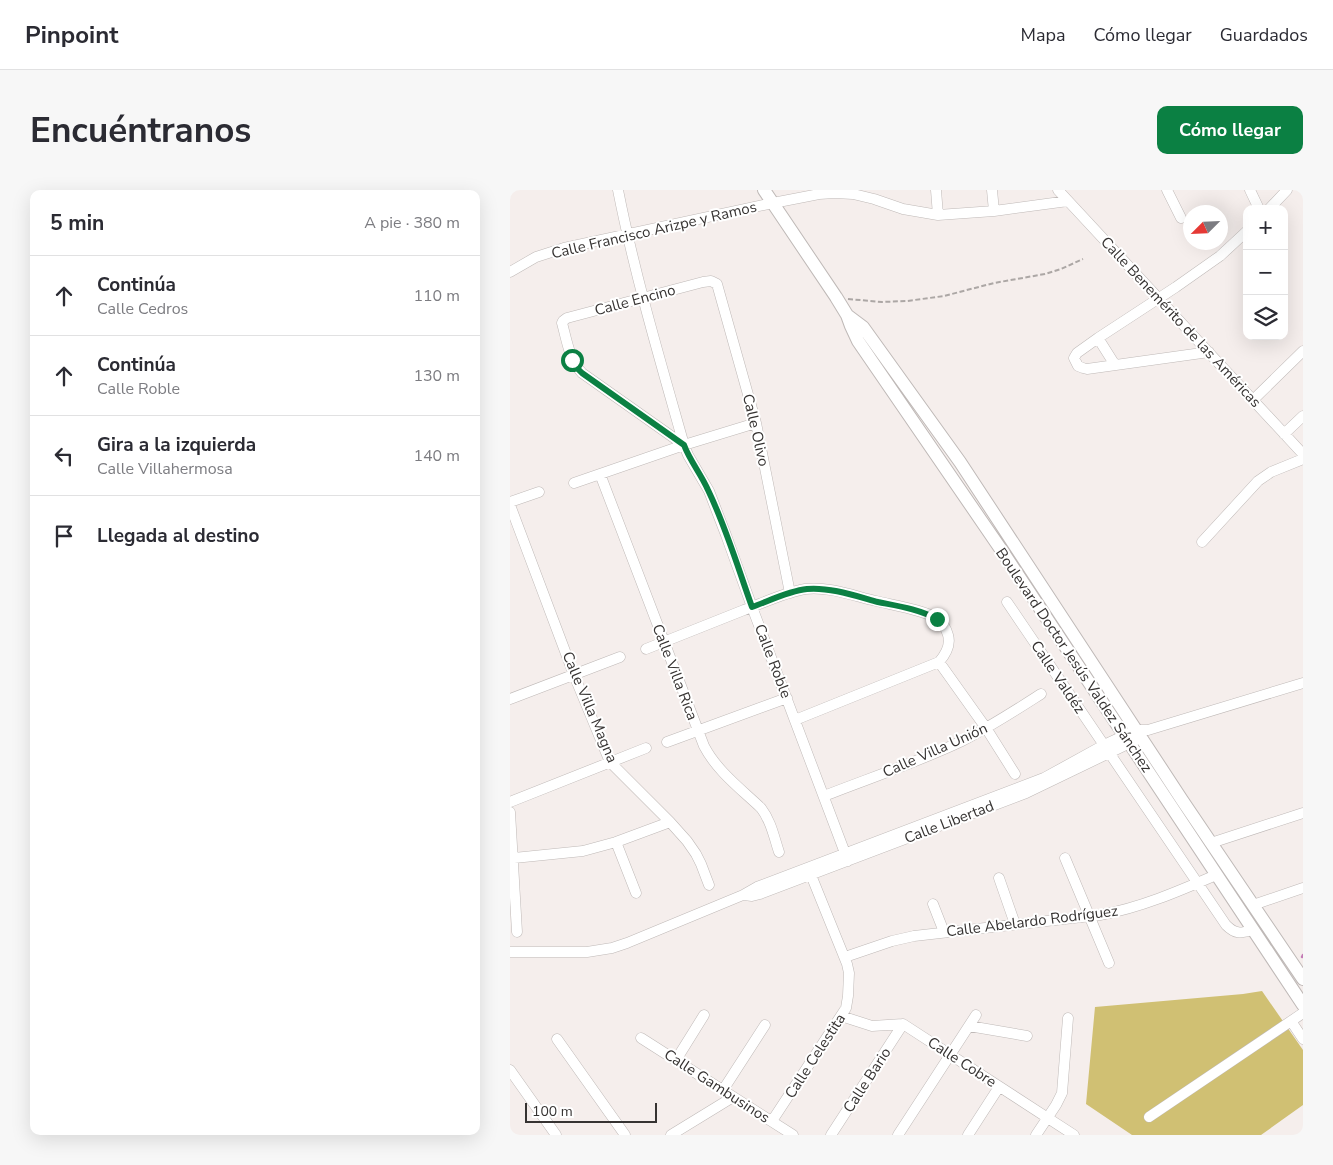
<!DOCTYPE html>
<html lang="es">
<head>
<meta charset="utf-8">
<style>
  body { margin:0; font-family:"Nunito Sans",sans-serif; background:#f7f7f7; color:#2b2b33 }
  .controls { position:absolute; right:15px; top:15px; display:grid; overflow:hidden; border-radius:10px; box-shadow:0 5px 20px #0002 }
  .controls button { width:45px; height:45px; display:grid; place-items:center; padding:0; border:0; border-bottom:1px solid #e1e1e2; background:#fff; color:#2b2b33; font:25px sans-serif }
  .compass { position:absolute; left:673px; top:15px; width:45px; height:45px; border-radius:50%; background:#fff; box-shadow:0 5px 20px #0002; rotate:246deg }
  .scale { position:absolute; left:15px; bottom:12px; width:132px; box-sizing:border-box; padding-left:5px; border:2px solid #363332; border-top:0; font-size:14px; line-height:18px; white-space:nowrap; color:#363332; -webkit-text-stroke:4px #fff; paint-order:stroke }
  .stop { position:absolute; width:15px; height:15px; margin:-11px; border:4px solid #0b8043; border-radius:50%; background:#fff }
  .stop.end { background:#0b8043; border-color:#fff; box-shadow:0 1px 5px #0008 }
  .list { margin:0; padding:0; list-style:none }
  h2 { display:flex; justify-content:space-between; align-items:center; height:65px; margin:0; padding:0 20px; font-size:21px }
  h2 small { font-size:16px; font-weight:400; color:#7c7c81 }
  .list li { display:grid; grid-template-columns:32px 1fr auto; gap:15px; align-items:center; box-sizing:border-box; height:80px; padding:0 20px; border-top:1px solid #e1e1e2 }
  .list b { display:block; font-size:19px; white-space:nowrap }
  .list p { margin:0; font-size:16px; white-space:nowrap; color:#7c7c81 }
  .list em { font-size:16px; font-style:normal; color:#7c7c81 }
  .icon { flex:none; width:28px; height:28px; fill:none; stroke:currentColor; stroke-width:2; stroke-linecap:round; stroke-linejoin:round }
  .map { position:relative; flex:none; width:793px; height:945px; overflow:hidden; border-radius:10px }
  header { display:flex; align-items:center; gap:30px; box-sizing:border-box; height:70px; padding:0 25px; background:#fff; border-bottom:1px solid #e1e1e2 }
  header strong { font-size:24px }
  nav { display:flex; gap:28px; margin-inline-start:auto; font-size:18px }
  .intro { display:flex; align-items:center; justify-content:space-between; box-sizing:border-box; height:120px; padding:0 30px }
  h1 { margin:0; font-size:35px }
  .button { padding:12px 22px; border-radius:10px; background:#0b8043; color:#fff; font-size:18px; font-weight:700 }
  main { display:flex; gap:30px; padding:0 30px }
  aside { flex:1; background:#fff; border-radius:10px; box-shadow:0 5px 20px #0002 }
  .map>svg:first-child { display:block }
  .green { fill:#d0c073 }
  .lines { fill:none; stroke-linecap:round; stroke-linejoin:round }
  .stream { stroke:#c37ab5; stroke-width:2.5 }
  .minor-casing { stroke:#bfb9b7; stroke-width:11 }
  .major-casing { stroke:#bfb9b7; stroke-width:14 }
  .path { stroke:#aca7a5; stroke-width:2; stroke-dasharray:5 2.5; stroke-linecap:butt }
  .minor { stroke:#fff; stroke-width:10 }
  .major { stroke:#fff; stroke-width:12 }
  .route { stroke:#0b8043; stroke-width:6 }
  .labels { text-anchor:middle; stroke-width:4; stroke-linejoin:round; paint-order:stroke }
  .street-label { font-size:15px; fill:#363332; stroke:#fff }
</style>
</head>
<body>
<header>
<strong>Pinpoint</strong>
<nav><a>Mapa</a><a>Cómo llegar</a><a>Guardados</a></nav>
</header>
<div class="intro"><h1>Encuéntranos</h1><a class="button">Cómo llegar</a></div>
<main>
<aside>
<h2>5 min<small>A pie · 380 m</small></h2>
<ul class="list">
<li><svg class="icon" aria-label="ahead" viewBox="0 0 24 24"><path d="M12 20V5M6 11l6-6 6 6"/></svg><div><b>Continúa</b><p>Calle Cedros</p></div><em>110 m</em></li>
<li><svg class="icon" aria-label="ahead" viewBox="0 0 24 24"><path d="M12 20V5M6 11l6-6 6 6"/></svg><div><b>Continúa</b><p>Calle Roble</p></div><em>130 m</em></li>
<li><svg class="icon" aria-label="left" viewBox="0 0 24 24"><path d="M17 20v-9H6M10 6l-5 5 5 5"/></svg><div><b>Gira a la izquierda</b><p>Calle Villahermosa</p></div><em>140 m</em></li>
<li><svg class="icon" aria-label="arrive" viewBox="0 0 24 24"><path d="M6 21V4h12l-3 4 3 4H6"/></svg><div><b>Llegada al destino</b></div></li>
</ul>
</aside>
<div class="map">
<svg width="793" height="945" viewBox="0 0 793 945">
  <rect width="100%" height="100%" fill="#f5eeec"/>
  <path class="green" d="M752,801l41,59v55l-42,30h-129l-46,-31 9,-97 148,-13z"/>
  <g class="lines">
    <path class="stream" d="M792,767l1,-2"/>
    <defs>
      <path id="minor" d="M108,0c17,86 42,170 66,255l4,10 21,36 17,44 26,72 96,254
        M426,0l2,25
        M482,0l2,21
        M548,0l245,264
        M657,0l14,28
        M740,0l9,19
        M759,19l18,-19
        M0,82l26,-15 28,-9 209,-45 46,-9 16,-1 18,1 21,5 29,10 35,6 56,-4 74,-10
        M588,148l17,27
        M699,162l-122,17 -4,-1 -5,-2 -4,-8 3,-5 21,-15 78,-51 44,-31 27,-25
        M743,210l50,-49
        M774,244l19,-18
        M174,255l-102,-72c-13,-14 -15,-32 -20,-50l1,-2 4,-3 136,-36 8,-1 6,3 39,139 34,170
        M90,284l104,272c13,25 37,43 57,62 10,13 13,29 18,44
        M64,293l110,-38 72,-22
        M0,312l29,-10
        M0,315l64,170 36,87 60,60 17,19 9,13 5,10 8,21
        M692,352l56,-61 13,-9 32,-13
        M497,412l219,323c10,10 15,8 27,5
        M136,459c33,-13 66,-26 98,-39 19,-7 42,-18 61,-21 23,-3 49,7 71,12 16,4 49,9 62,18 5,4 8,9 10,16 3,10 -2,19 -9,27l-144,58
        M429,472l47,66 29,46
        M0,509l110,-42
        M157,552l120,-44
        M314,606c46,-18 94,-34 138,-55 28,-14 54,-31 79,-47
        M0,612l136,-54
        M0,622l7,120
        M106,652l20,51
        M701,653l92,-30
        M4,668l69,-7 33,-9 54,-20
        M555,668l44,105
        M489,688l16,46
        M234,705l8,1 8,-2 266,-101 110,-53
        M423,714l11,28
        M743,715l50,-17
        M0,762h77l25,-4 15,-5 116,-48 14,-8 287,-109 60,-33 32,-15h12l155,-47
        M335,767l47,-16 22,-5 186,-21c40,-7 79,-24 116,-40
        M331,826l31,10 31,-2 171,111
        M781,831l12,18
        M459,836l58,10
        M131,848l152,97
        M47,849l68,96
        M166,870l28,-45
        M0,880l46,65
        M213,900l42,-65
        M639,927l154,-104
        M262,931l74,-113 2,-12 1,-23 -2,-9 -36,-89
        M161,945l62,-38
        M321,945l72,-111
        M388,945l78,-120
        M458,945l31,-48
        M526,945l20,-30 6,-12 6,-75"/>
      <path id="major" d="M254,0l72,107 11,18 4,11 7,15 144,210 301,454
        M337,125l16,12 97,135 222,338 121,179"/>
    </defs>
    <use href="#minor" class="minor-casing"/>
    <use href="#major" class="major-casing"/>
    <path class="path" d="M338,109l34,3 25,-1 37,-5 50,-13 51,-9 16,-5 22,-10"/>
    <use href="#minor" class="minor"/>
    <use href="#major" class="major"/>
  </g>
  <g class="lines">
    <path class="route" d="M62,170l3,6 7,7 102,72c6,16 17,29 24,45 18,37 30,78 44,117 17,-6 36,-16 55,-18 23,-2 49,7 71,13 20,4 41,7 59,17"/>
  </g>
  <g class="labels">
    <g class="street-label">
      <text transform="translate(144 40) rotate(-13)" y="5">Calle Francisco Arizpe y Ramos</text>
      <text transform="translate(125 110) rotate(-15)" y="5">Calle Encino</text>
      <text transform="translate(671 132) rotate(47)" y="5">Calle Benemérito de las Américas</text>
      <text transform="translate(246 240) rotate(77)" y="5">Calle Olivo</text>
      <text transform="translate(564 470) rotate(56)" y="5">Boulevard Doctor Jesús Valdez Sánchez</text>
      <text transform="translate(263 471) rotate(69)" y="5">Calle Roble</text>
      <text transform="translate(165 482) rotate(69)" y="5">Calle Villa Rica</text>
      <text transform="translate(548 487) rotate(56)" y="5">Calle Valdéz</text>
      <text transform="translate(80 517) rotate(67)" y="5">Calle Villa Magna</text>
      <text transform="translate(425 560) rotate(-24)" y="5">Calle Villa Unión</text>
      <text transform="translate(439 632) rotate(-21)" y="5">Calle Libertad</text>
      <text transform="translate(522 731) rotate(-7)" y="5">Calle Abelardo Rodríguez</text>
      <text transform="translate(305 866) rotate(-57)" y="5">Calle Celestita</text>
      <text transform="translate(452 872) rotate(33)" y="5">Calle Cobre</text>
      <text transform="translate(357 890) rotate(-57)" y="5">Calle Bario</text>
      <text transform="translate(207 896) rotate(33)" y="5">Calle Gambusinos</text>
    </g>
  </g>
</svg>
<div class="controls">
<button>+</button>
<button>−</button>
<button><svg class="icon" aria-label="layers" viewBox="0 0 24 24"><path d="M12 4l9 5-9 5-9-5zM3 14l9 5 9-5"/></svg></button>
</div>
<svg class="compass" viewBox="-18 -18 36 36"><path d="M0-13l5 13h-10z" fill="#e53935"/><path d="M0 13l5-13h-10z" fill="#7c7c81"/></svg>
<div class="scale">100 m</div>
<div class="stop" style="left:62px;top:170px"></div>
<div class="stop end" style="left:427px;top:429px"></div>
</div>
</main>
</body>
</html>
